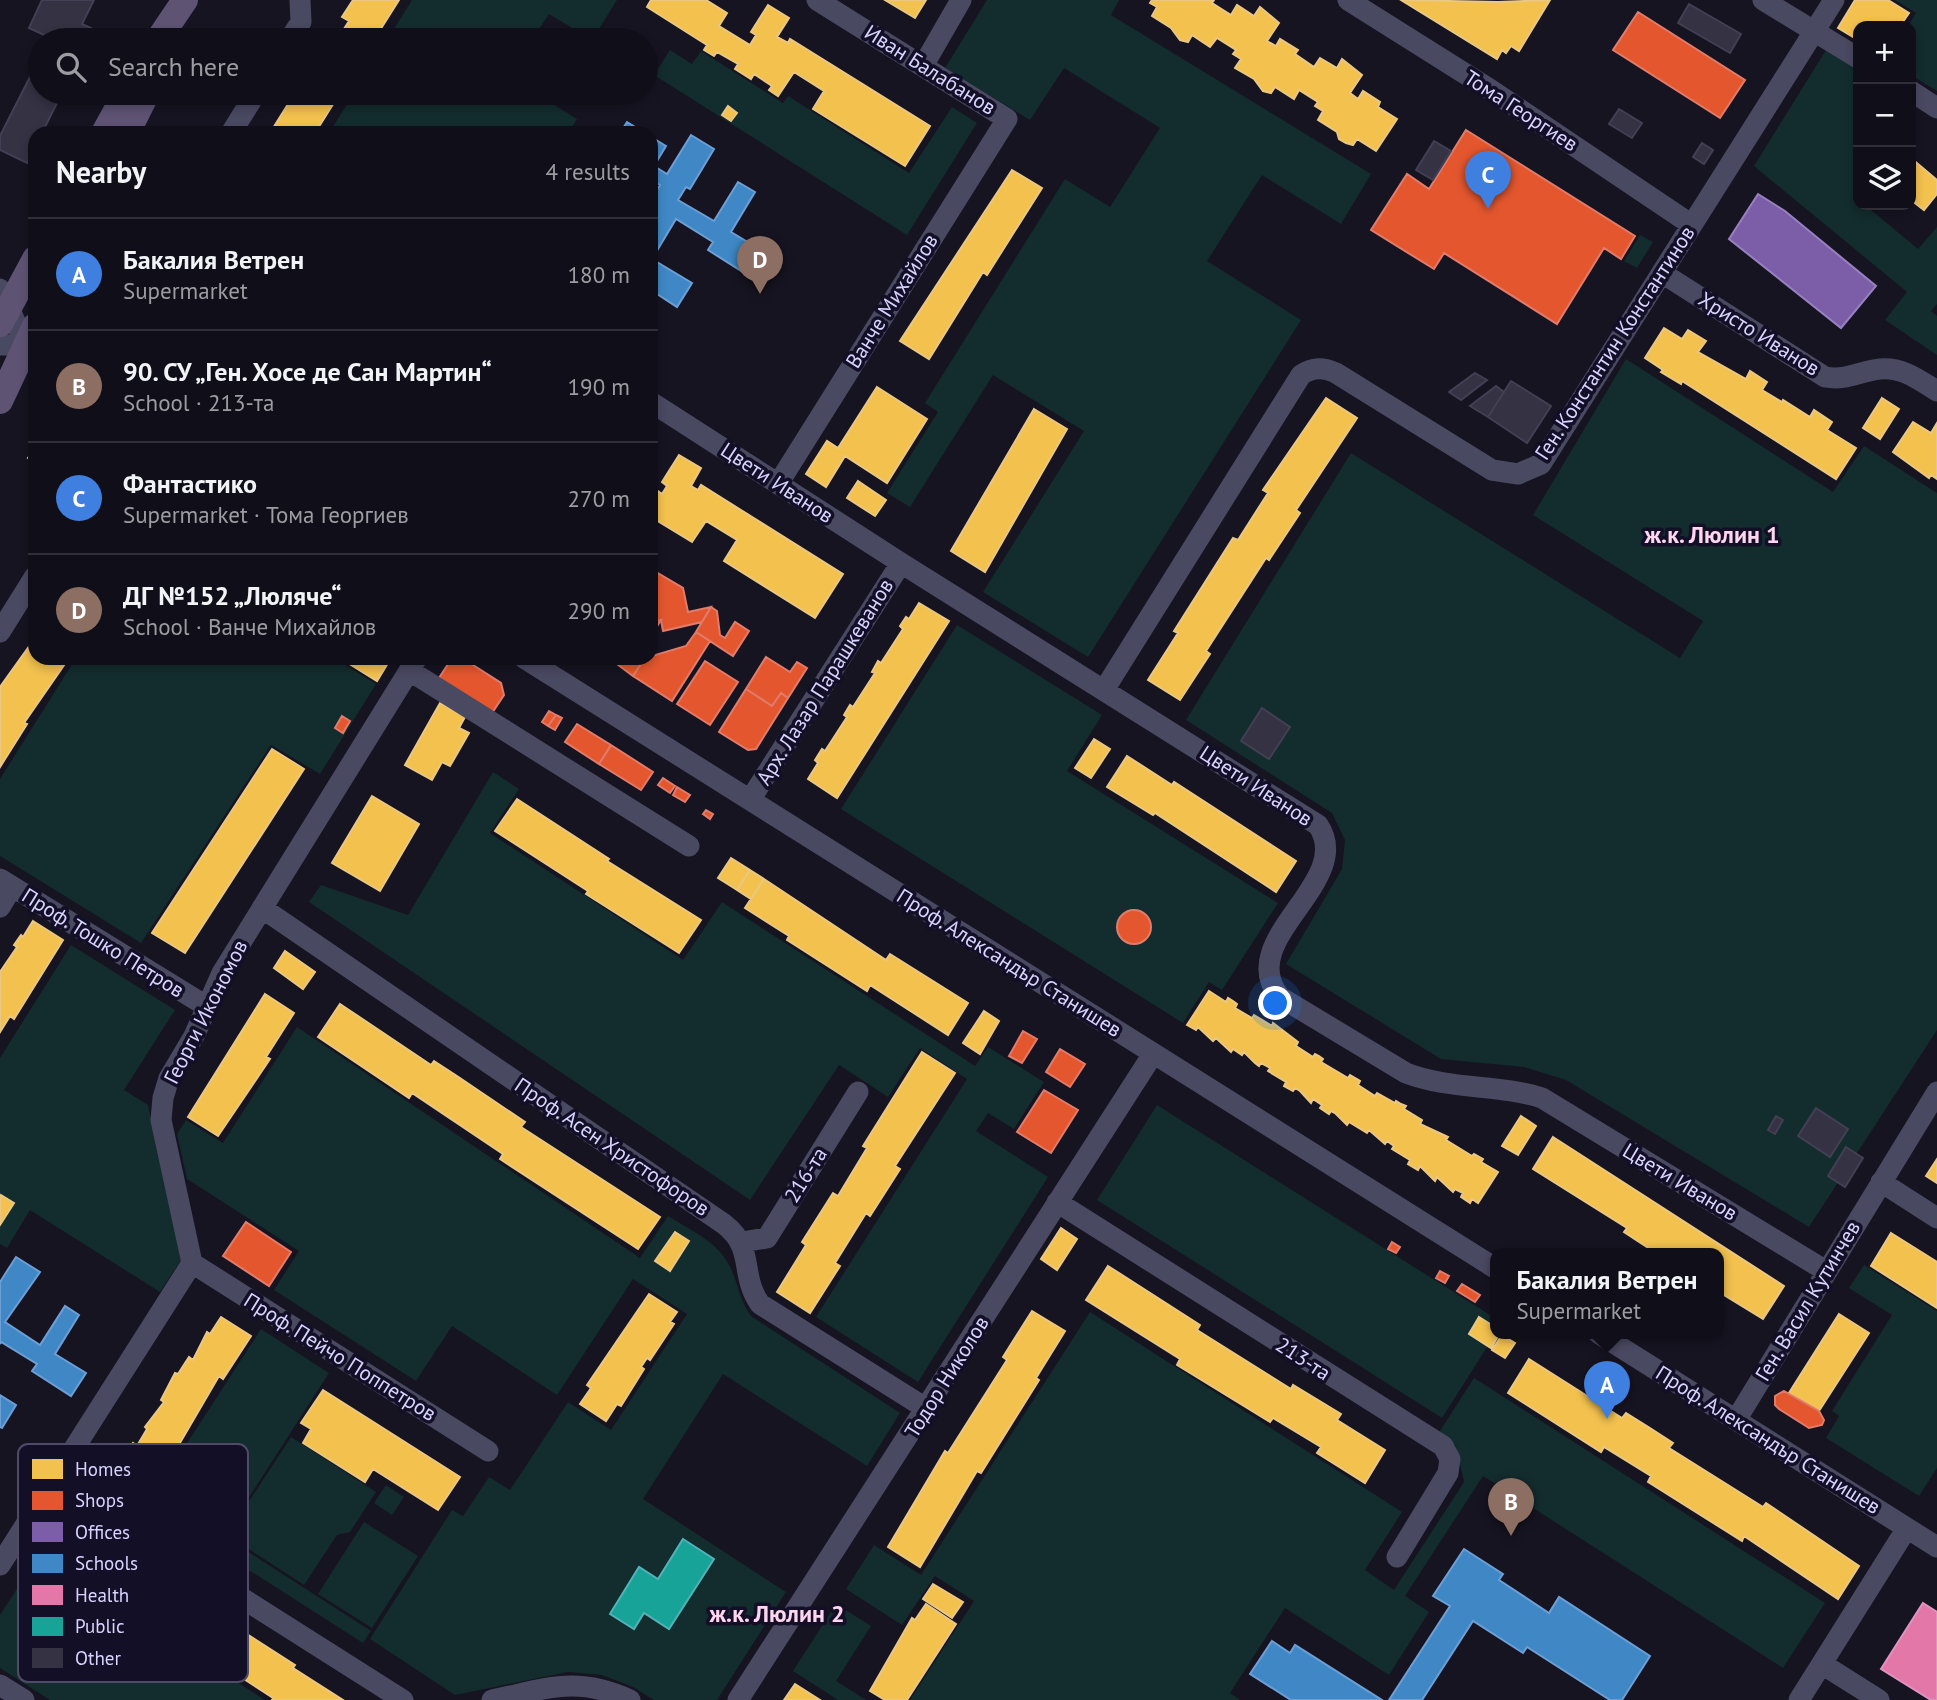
<!DOCTYPE html>
<html lang="en">
<head>
<meta charset="utf-8">
<style>
  body { margin:0; font-family:"PT Sans",sans-serif; background:#1e1d26; color:#f1f3f6 }
  .controls { position:absolute; right:21px; top:21px; display:grid; overflow:hidden; border-radius:14px; box-shadow:0 4px 10px #0003 }
  .controls button { width:63px; height:63px; display:grid; place-items:center; padding:0; border:0; border-bottom:2px solid #302f38; background:#100f19; color:#f1f3f6; font:35px sans-serif }
  .you { position:absolute; left:1276px; top:1004px; width:24px; height:24px; margin:-18px; border:5px solid #fff; border-radius:50%; background:#1a73e8; box-shadow:0 0 0 10px #1a73e833 }
  .badge { display:grid; place-items:center; width:46px; height:46px; border-radius:50%; background:#9591b1; color:#fff; font-size:23px; font-weight:700 }
  .pin { position:absolute; translate:-50% -58px; filter:drop-shadow(0 2px 4px #0008) }
  .pin::after { content:''; position:absolute; top:37px; width:24px; height:21px; background:inherit; clip-path:polygon(0 0,100% 0,50% 100%) }
  .popup { position:absolute; left:1490px; top:1248px; width:234px; height:91px; box-sizing:border-box; display:grid; place-content:center; border-radius:14px; background:#100f19; filter:drop-shadow(0 2px 5px #0005); font-size:23px; white-space:nowrap; color:#9c9ca2 }
  .popup b { font-size:26px; color:#f1f3f6 }
  .popup::after { content:''; position:absolute; left:50%; top:100%; margin-left:-14px; border:14px solid transparent; border-top-color:#100f19 }
  .list { margin:0; padding:0; list-style:none }
  h2 { display:flex; justify-content:space-between; align-items:center; height:91px; margin:0; padding:0 28px; font-size:30px }
  h2 small { font-size:23px; font-weight:400; color:#9c9ca2 }
  .list li { display:grid; grid-template-columns:46px 1fr auto; gap:21px; align-items:center; box-sizing:border-box; height:112px; padding:0 28px; border-top:2px solid #302f38 }
  .list b { display:block; font-size:26px; white-space:nowrap }
  .list p { margin:0; font-size:23px; white-space:nowrap; color:#9c9ca2 }
  .list em { font-size:23px; font-style:normal; color:#9c9ca2 }
  .icon { flex:none; width:38px; height:38px; fill:none; stroke:currentColor; stroke-width:2; stroke-linecap:round; stroke-linejoin:round }
  .map { position:relative; flex:none; width:1937px; height:1700px; overflow:hidden }
  .search { position:absolute; background:#100f19; box-shadow:0 4px 10px #0003; left:28px; top:28px; width:630px; height:77px; display:flex; align-items:center; gap:18px; box-sizing:border-box; padding:0 24px; border-radius:38px; color:#9c9ca2; font-size:26px }
  .panel { position:absolute; background:#100f19; box-shadow:0 4px 10px #0003; left:28px; top:126px; width:630px; height:539px; border-radius:21px }
  .map>svg:first-child { display:block }
  .green { fill:#132c2d }
  .homes { fill:#f2c14e; stroke:#eac783; stroke-width:2 }
  .shops { fill:#e4572e; stroke:#e17c6d; stroke-width:2 }
  .offices { fill:#7b5ea7; stroke:#9781c1; stroke-width:2 }
  .schools { fill:#3f88c5; stroke:#6d9fd6; stroke-width:2 }
  .health { fill:#e377a8; stroke:#e093c2; stroke-width:2 }
  .public { fill:#17a398; stroke:#51b2b7; stroke-width:2 }
  .building { fill:#343243; stroke:#433f54; stroke-width:2 }
  .lines { fill:none; stroke-linecap:round; stroke-linejoin:round }
  .minor { stroke:#4a4962; stroke-width:21 }
  .major { stroke:#5e5373; stroke-width:26 }
  .labels { text-anchor:middle; stroke-width:7; stroke-linejoin:round; paint-order:stroke }
  .street-label { font-size:21px; fill:#d9d4ff; stroke:#130f26 }
  .quarter-label { font-size:24px; font-weight:bold; fill:#ffd6f0; stroke:#130f26 }
  .key { fill:#130f26; stroke:#4e4a67; stroke-width:2 }
  .key-label { font-size:19px; fill:#d9d4ff }
</style>
</head>
<body>
<div class="map">
<svg width="1937" height="1700" viewBox="0 0 1937 1700">
  <rect width="100%" height="100%" fill="#161421"/>
  <path class="green" d="M412,0h205l-25,40 -43,-26 -17,26h-145z
    M987,0h132l-8,15 260,159 -30,50 -79,-49 -55,86 94,59 -213,337 -105,-65 101,-161 -91,-56 -83,132 -23,-14 51,-81 -13,-9 140,-224 45,28 50,-79 -96,-60 -34,52 -85,-52z
    M1895,0h42v91l-26,-16 -3,-49 8,-13z
    M670,50l22,14 9,-13 82,52 5,-7 121,77 43,-66 25,16 -70,112 -253,-160z
    M1826,50l32,20v123l-3,4 3,8h7l53,44 19,-22v77l-6,7 6,5v39l-52,-35 22,-28 -153,-126z
    M354,93h181l42,26 -9,14h-239z
    M1640,235l13,7 -16,26 -13,-7z
    M1626,359l207,133 31,-46 73,47v537l-128,197 -243,-147 -42,-13 -83,-8 -155,-95 56,-95 3,-29 -13,-27 -146,-93 165,-267 329,205 23,-37 -170,-106z
    M957,625l145,90 -35,56 211,132 -56,87 -13,-8 -26,41 -342,-214z
    M76,658h258l42,26 -56,90 -49,-29 -130,198 -141,-87v-77z
    M493,772l26,17 -29,44 193,127 39,-58 253,164 13,-19 56,35 -30,47 -26,-16 -12,18 72,46 -130,205 -102,-65 151,-238 -47,-31 -32,49 -49,-32 -89,135 -441,-298 12,-17 87,30z
    M71,945l104,65 -51,80 24,15 33,155 -21,32 -130,-82 -23,38 -7,-4v-186z
    M297,1027l343,231 28,-42c19,12 46,24 58,44 12,18 12,38 25,56l149,97 -33,53 -144,-92 -80,125 143,93 -69,108h-63l-21,-13 -31,-12 -34,-3 -113,23 -85,-56 82,-129 11,6 26,-39 21,13 58,-88 43,28 76,-116 -54,-35 -76,116 -105,-69 -36,55 -142,-91 25,-39 -112,-72 -10,-45 9,-14 37,23z
    M1157,1105l338,213 1,15 -54,85 -345,-218z
    M1864,1265l73,46v157l-18,28 -93,-58 13,-22 -7,-5 60,-96 -43,-27z
    M1090,1312l312,200 -37,58 29,20 70,-108 -8,-36 -18,-12 36,-56 351,225 -42,65 -300,-192 -78,120 24,16 -40,63 -104,-67 -55,85 10,7h-330l64,-99 -39,-25 -33,49 -56,-36 28,-44 47,30z
    M261,1329l68,44 -105,163 147,95 -8,12 -216,-138z
    M291,1437l85,55 -26,40 -13,3 -33,50 -77,-50z
    M386,1485l18,12 -12,18 -18,-12z
    M71,1505l15,10 -19,30 73,47 -12,20 137,88h-215l-50,-32v-53z
    M364,1522l54,34 -46,72 -54,-34z
    M836,1604l35,22 -35,55 30,19h-28l-45,-29z"/>
  <path class="homes" d="M353,0h46l-24,38 4,2h-42l12,-19 -7,-4z
    M651,0h55l21,13 -8,13 31,19 6,-10 -5,-3 17,-27 21,13 -12,19 11,6 2,-4 140,87 -25,40 -92,-57 11,-18 -30,-19 -16,24 -9,-6 3,-4 -18,-12 -3,5 -16,-10 3,-5 -21,-12 -3,4 -10,-6 3,-5 -60,-38z
    M885,0h41l-11,18z
    M1152,0h62l-2,3 19,12 6,-10 17,11 6,-9 19,16 -12,18 9,5 4,-7 18,11 -3,4 19,13 6,-9 17,10 5,-9 20,16 -12,18 8,6 5,-8 17,11 -2,5 19,12 -21,32 -19,-12 -4,6 -7,-2 -7,-4 -2,-7 -19,-12 5,-9 -8,-5 3,-4 -19,-12 -5,9 -19,-12 -4,6 -8,-2 -9,-12 -19,-11 6,-9 -8,-5 3,-4 -19,-12 -7,9 -18,-12 -4,7 -8,-2 -9,-12 -19,-12 5,-9 -7,-4z
    M1401,0l97,2 52,-2 -31,51 -8,-5 -5,7 -4,-3 -5,9z
    M1855,0h33l21,13 -9,13h-42v14l-20,-12z
    M295,93h45l-25,40h-45z
    M558,93h24l-6,10z
    M728,106l9,7 -6,8 -9,-6z
    M1911,158l26,22v14l-13,16 -13,-10z
    M1012,170l30,18 -55,87 -4,-3 -54,87 -29,-18z
    M1664,328l18,11 6,-9 18,11 -8,11 48,27 4,-8 17,11 -5,8 20,12 1,-2 27,17 4,-7 18,12 -5,8 29,18 -20,31 -154,-98 -1,3 -20,-12 2,-2 -18,-12z
    M877,387l50,32 -40,64 -42,-27 -19,31 -20,-13 21,-33 11,7z
    M1326,398l31,20 -61,92 4,3 -31,47 -3,-2 -60,93 4,3 -30,46 -32,-20 30,-47 -4,-2 59,-93 5,2 30,-47 -5,-3z
    M1882,398l17,11 -19,30 -17,-11z
    M1034,409l33,20 -82,143 -34,-21z
    M1913,422l18,11 6,-10v56l-6,-4 -2,3 -36,-26z
    M35,447v16l-7,-5z
    M679,455l22,13 -10,18 7,4 3,-5 142,89 -28,44 -91,-57 13,-21 -31,-19 -14,21 -41,-25v-31l11,8 5,-8 -5,-4z
    M858,481l28,19 -11,16 -28,-18z
    M919,603l30,18 -112,177 -29,-19 10,-16 -3,-3 7,-11 3,2 22,-34 -3,-2 6,-10 3,2 22,-34 -3,-1 6,-11 3,2 22,-34 -3,-3 6,-9 3,2z
    M35,638v20h34l-45,65 3,1 -27,43v-80z
    M340,658h51l-14,23z
    M440,703l25,14 -6,11 10,5 -19,33 -8,-4 -10,18 -27,-15z
    M1094,739l16,10 -19,29 -16,-10z
    M272,749l32,20 -119,184 -33,-20z
    M1127,756l45,29 2,-3 122,79 -20,31 -121,-79 -2,2 -46,-28z
    M372,796l47,28 -39,67 -48,-28z
    M517,799l92,60 -2,2 94,59 -22,33 -93,-59 2,-3 -93,-60z
    M731,858l19,12 -13,20 -19,-12z
    M750,870l14,9 -13,20 -14,-9z
    M764,879l122,81 4,-6 78,49 -20,32 -78,-50 -3,6 -80,-51 2,-4 -44,-28z
    M33,921l30,19 -49,79 -4,-3 -10,16v-60l17,-25 -3,-2 7,-10 2,2z
    M285,951l30,21 -12,17 -29,-21z
    M1209,991l17,11 2,-4 5,3 4,3 -2,4 17,10 2,-3 18,11 1,-3 25,19 -2,4 17,11 2,-3 4,2 4,3 -2,3 27,16 2,-3 10,6 -2,4 17,11 2,-3 18,10 1,-2 5,3 5,2 -2,3 18,11 -2,4 28,13 -2,3 26,16 2,-2 9,5 -2,3 17,10 -20,31 -6,-4 -2,4 -9,-6 2,-4 -8,-4 -2,3 -16,-15 -2,4 -15,-15 -2,4 -10,-6 2,-4 -18,-11 2,-3 -7,-5 -2,3 -16,-14 -2,3 -18,-11 -2,3 -12,-12 -4,-2 -2,3 -9,-6 2,-3 -9,-6 -2,4 -11,-12 -5,-3 -2,3 -9,-5 2,-4 -18,-11 2,-3 -9,-5 -2,3 -4,-3 -11,-11 -2,3 -9,-6 -2,3 -15,-14 -3,3 -15,-14 -2,3 -9,-5z
    M265,994l29,19 -28,44 4,2 -52,77 -30,-19z
    M340,1004l91,61 3,-4 23,15 68,46 -4,5 139,90 -22,32 -138,-90 3,-5 -91,-61 -3,5 -91,-61z
    M984,1011l15,10 -19,33 -17,-11z
    M922,1052l33,21 -60,93 5,3 -30,47 -4,-3 -31,50 5,3 -30,47 -33,-21 29,-47 -4,-3 31,-49 5,3 29,-48 -4,-2z
    M1521,1116l15,10 -18,29 -16,-9z
    M1553,1137l231,149 -21,33 -44,-27v-39h-63l-32,-21 3,-4 -94,-59z
    M1937,1159v24l-11,-7z
    M1,1195l13,8 -14,22v-27z
    M1061,1228l16,11 -20,31 -16,-11z
    M675,1232l14,9 -19,30 -15,-10z
    M1891,1233l46,29v46l-66,-42z
    M1108,1266l92,59 -3,5 94,59 2,-4 48,29 -4,6 48,30 -20,33 -48,-30 4,-6 -48,-29 -3,4 -93,-57 3,-6 -94,-59z
    M649,1294l28,18 -7,10 4,2 -24,36 -3,-2 -6,9 3,2 -23,37 -4,-2 -11,17 -26,-17 11,-16 -4,-3z
    M1032,1311l33,20 -29,47 3,2 -58,93 -4,-2 -57,96 -32,-20 57,-96 3,2 59,-93 -4,-3z
    M1839,1314l30,19 -50,78 -30,-18z
    M221,1317l30,19 -28,43 -4,-3 -52,89 -4,-3 -28,43 -30,-19 11,-16 -3,-2 20,-25 4,3 10,-17 -2,-2 19,-25 -3,-2 14,-27 3,1 11,-17 4,3 14,-28 3,2z
    M1479,1317l16,10v6h5l-9,15 -22,-14z
    M1502,1335l13,8 -10,15 -13,-8z
    M1529,1359l93,59 4,-5 24,15 23,15 -4,5 94,59 3,-4 93,63 -21,33 -94,-63 -2,5 -94,-59 3,-6 -47,-29 -3,5 -93,-59z
    M323,1390l137,87 -22,33 -65,-41 -8,13 -62,-39 8,-14 -10,-6z
    M85,1526l29,18 -13,20 -29,-19z
    M156,1576l139,89 -2,3 50,32h-71l1,-2 -138,-90z
    M933,1584l30,18 -11,16 -29,-19z
    M926,1604l30,20 -49,76h-22l-15,-9 42,-73 3,2z
    M795,1684l25,16h-36z"/>
  <path class="shops" d="M1638,12l107,68 -25,38 -107,-68z
    M1466,130l169,106 -14,23 -17,-11 -47,76 -113,-71 -10,16 -63,-39 36,-56 22,15z
    M651,569l32,19 5,24 23,-5 -9,15 -39,9 -2,-11 -10,2z
    M711,607l6,4 3,24 5,3 10,-16 14,9 -16,25 -37,-24z
    M661,620l-10,16v-14z
    M696,632l14,9 -38,60 -39,-25 12,-18 41,-12z
    M766,657l24,15 7,-10 10,6 -19,30 -7,-5 -9,13 -26,-17z
    M452,658h10l39,25 3,12 -12,18 -53,-35z
    M609,658h36l-12,18z
    M705,661l33,21 -28,43 -33,-21z
    M746,689l26,17 9,-13 7,5 -32,51 -8,1 -29,-18z
    M549,711l7,4 -8,11 -6,-4z
    M556,715l6,3 -7,12 -7,-4z
    M342,716l8,5 -7,12 -8,-5z
    M577,724l34,21 -12,19 -34,-22z
    M611,745l42,27 -12,18 -42,-26z
    M663,778l12,8 -5,7 -12,-8z
    M677,787l13,8 -5,7 -12,-7z
    M706,810l7,4 -3,5 -7,-5z
    M1117 927a17 17 0 1 1 34 0a17 17 0 1 1-34 0Z
    M1023,1031l14,8 -15,24 -13,-7z
    M1060,1049l25,15 -15,23 -24,-15z
    M1044,1090l34,20 -27,43 -34,-21z
    M246,1222l45,30 -22,34 -46,-30z
    M1392,1242l8,5 -4,6 -8,-4z
    M1440,1271l9,5 -4,7 -9,-5z
    M1462,1284l18,11 -5,7 -18,-11z
    M1784,1391l35,20 5,9 -2,5 -13,3 -30,-19 -4,-4v-9z"/>
  <path class="offices" d="M1758,194l27,17 91,75 -35,42 -112,-89z"/>
  <path class="schools" d="M627,122l18,11h-25z
    M691,135l23,14 -24,40 -4,-2 -8,13 36,21 24,-39 17,10 -24,40 30,18 -15,24 -38,-24 5,-8 -37,-23 -24,40 40,24 -15,24 -26,-17v-91l9,-14 -9,-5v-43l15,9 -12,20 13,8z
    M16,1257l24,15 -35,50 35,23 25,-39 14,9 -24,39 31,19 -15,23 -39,-25 5,-7 -36,-22 -1,2v-62z
    M0,1395l16,10 -14,23 -2,-1z
    M1464,1549l39,25 -4,6 50,33 10,-16 91,59 -28,44h-12l-83,-53 -4,6 -50,-32 -51,79h-33l61,-94 -17,-10z
    M1272,1641l18,12 5,-8 87,55h-91l-41,-26z"/>
  <path class="health" d="M1923,1603l14,9v88h-6l-50,-31z"/>
  <path class="public" d="M683,1539l31,20 -45,70 -25,-16 -10,16 -24,-15 29,-47 19,12z"/>
  <path class="building" d="M42,0h52l-12,24 24,11 -2,5h-49l-26,-12z
    M1689,4l52,30 -11,19 -52,-30z
    M33,71l7,4v18h22l-20,40h-7v14l-8,16 -27,-13v-14z
    M1619,109l23,14 -10,15 -23,-14z
    M1434,141l17,10 -18,29 -17,-10z
    M1702,143l11,7 -9,14 -11,-7z
    M1475,373l12,7 -26,20 -12,-8z
    M1511,381l40,25 -24,37 -39,-26z
    M1496,386l8,6 -16,25 -18,-11z
    M1262,708l28,19 -21,32 -28,-18z
    M1816,1108l32,21 -18,28 -32,-21z
    M1776,1116l7,4 -8,14 -7,-4z
    M1846,1147l17,11 -18,29 -17,-11z"/>
  <g class="lines">
    <path class="minor" d="M1348,0l143,90 201,135
      M1763,0l95,58
      M289,40l12,-18 -1,-22
      M923,66l38,-66
      M1911,91l26,17
      M231,133l25,-40
      M1662,273l163,104c22,4 34,-6 55,-8 23,-2 39,11 57,22
      M0,289l26,56
      M0,345h26l9,6
      M651,402l250,161 417,262c39,57 -86,115 -38,172l126,76c44,17 92,11 136,25l284,173
      M778,484l229,-365 -190,-119
      M0,632l35,-56
      M524,658l971,610
      M410,671l279,175
      M1104,690l197,-315c12,-8 22,-8 35,-2l156,97 26,4 23,-10 293,-464
      M750,800l151,-237
      M0,879l206,127
      M0,907l12,-20
      M262,908l462,316c32,25 15,50 36,80l167,105
      M1881,1182l56,36
      M1057,1202l386,244 7,13 -2,14 -51,84
      M742,1242l25,-4 91,-146
      M192,1263l296,188
      M1598,1333l339,214
      M1736,1420l201,-328
      M54,1479l349,221
      M0,1565l192,-302 -31,-143 2,-22 6,-20 25,-42 28,-63 195,-315
      M1822,1664l57,36
      M0,1685l24,15
      M492,1700c54,-11 84,-25 138,0
      M738,1700l415,-646
      M1799,1700l108,-172"/>
    <path class="major" d="M158,40l27,-40
      M104,133l22,-40
      M127,133l20,-40
      M0,324l35,-65
      M0,401l35,-75"/>
  </g>
  <g class="labels">
    <g class="street-label">
      <text transform="translate(930 70) rotate(32)" y="7">Иван Балабанов</text>
      <text transform="translate(1521 111) rotate(33)" y="7">Тома Георгиев</text>
      <text transform="translate(892 301) rotate(-58)" y="7">Ванче Михайлов</text>
      <text transform="translate(1759 334) rotate(32)" y="7">Христо Иванов</text>
      <text transform="translate(1615 343) rotate(-57)" y="7">Ген. Константин Константинов</text>
      <text transform="translate(777 483) rotate(33)" y="7">Цвети Иванов</text>
      <text transform="translate(825 682) rotate(-58)" y="7">Арх. Лазар Парашкеванов</text>
      <text transform="translate(1256 786) rotate(33)" y="7">Цвети Иванов</text>
      <text transform="translate(103 943) rotate(32)" y="7">Проф. Тошко Петров</text>
      <text transform="translate(1009 963) rotate(32)" y="7">Проф. Александър Станишев</text>
      <text transform="translate(206 1012) rotate(-63)" y="7">Георги Икономов</text>
      <text transform="translate(612 1147) rotate(34)" y="7">Проф. Асен Христофоров</text>
      <text transform="translate(806 1175) rotate(-58)" y="7">216-та</text>
      <text transform="translate(1680 1182) rotate(31)" y="7">Цвети Иванов</text>
      <text transform="translate(1808 1301) rotate(-59)" y="7">Ген. Васил Кутинчев</text>
      <text transform="translate(340 1357) rotate(32)" y="7">Проф. Пейчо Поппетров</text>
      <text transform="translate(1303 1359) rotate(33)" y="7">213-та</text>
      <text transform="translate(947 1377) rotate(-58)" y="7">Тодор Николов</text>
      <text transform="translate(1768 1440) rotate(32)" y="7">Проф. Александър Станишев</text>
    </g>
    <g class="quarter-label">
      <text x="1712" y="543">ж.к. Люлин 1</text>
      <text x="777" y="1622">ж.к. Люлин 2</text>
    </g>
  </g>
  <rect x="18" y="1444" width="230" height="238" rx="10" class="key"/>
  <rect x="32" y="1459" width="31" height="20" fill="#f2c14e"/>
  <rect x="32" y="1491" width="31" height="19" fill="#e4572e"/>
  <rect x="32" y="1522" width="31" height="20" fill="#7b5ea7"/>
  <rect x="32" y="1554" width="31" height="19" fill="#3f88c5"/>
  <rect x="32" y="1585" width="31" height="20" fill="#e377a8"/>
  <rect x="32" y="1617" width="31" height="19" fill="#17a398"/>
  <rect x="32" y="1648" width="31" height="20" fill="#343243"/>
  <g class="key-label">
    <text x="75" y="1476">Homes</text>
    <text x="75" y="1507">Shops</text>
    <text x="75" y="1539">Offices</text>
    <text x="75" y="1570">Schools</text>
    <text x="75" y="1602">Health</text>
    <text x="75" y="1633">Public</text>
    <text x="75" y="1665">Other</text>
  </g>
</svg>
<div class="controls">
<button>+</button>
<button>−</button>
<button><svg class="icon" aria-label="layers" viewBox="0 0 24 24"><path d="M12 4l9 5-9 5-9-5zM3 14l9 5 9-5"/></svg></button>
</div>
<div class="you"></div>
<div class="pin badge" style="left:1607px;top:1419px;background:#3f7fe0">A</div>
<div class="popup"><b>Бакалия Ветрен</b>Supermarket</div>
<div class="pin badge" style="left:1511px;top:1536px;background:#8d6e63">B</div>
<div class="pin badge" style="left:1488px;top:209px;background:#3f7fe0">C</div>
<div class="pin badge" style="left:760px;top:294px;background:#8d6e63">D</div>
<div class="search"><svg class="icon" aria-label="search" viewBox="0 0 24 24"><circle cx="10" cy="10" r="6"/><path d="M15 15l6 6"/></svg>Search here</div>
<section class="panel">
<h2>Nearby<small>4 results</small></h2>
<ul class="list">
<li><span class="badge" style="background:#3f7fe0">A</span><div><b>Бакалия Ветрен</b><p>Supermarket</p></div><em>180 m</em></li>
<li><span class="badge" style="background:#8d6e63">B</span><div><b>90. СУ „Ген. Хосе де Сан Мартин“</b><p>School · 213-та</p></div><em>190 m</em></li>
<li><span class="badge" style="background:#3f7fe0">C</span><div><b>Фантастико</b><p>Supermarket · Тома Георгиев</p></div><em>270 m</em></li>
<li><span class="badge" style="background:#8d6e63">D</span><div><b>ДГ №152 „Люляче“</b><p>School · Ванче Михайлов</p></div><em>290 m</em></li>
</ul>
</section>
</div>
</body>
</html>
